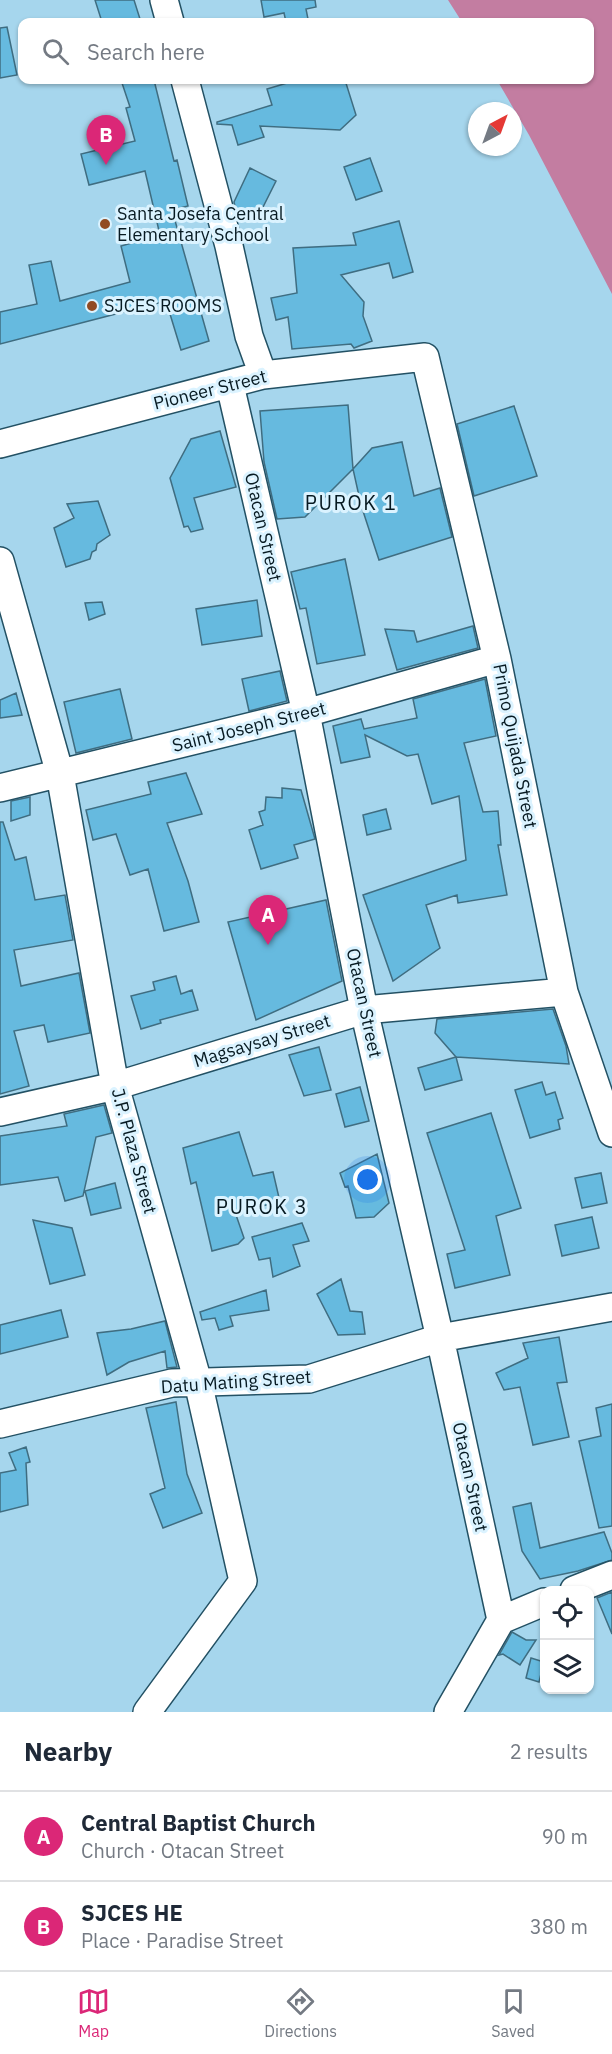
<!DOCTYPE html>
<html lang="en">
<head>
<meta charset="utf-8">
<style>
  body { margin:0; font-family:"IBM Plex Sans",sans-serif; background:#f6f6f7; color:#1f2937 }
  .controls { position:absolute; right:18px; bottom:18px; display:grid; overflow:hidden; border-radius:12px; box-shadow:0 2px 4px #0004 }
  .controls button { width:54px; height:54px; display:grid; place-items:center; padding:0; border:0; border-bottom:2px solid #e0e1e3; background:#fff; color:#1f2937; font:30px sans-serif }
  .compass { position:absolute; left:468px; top:102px; width:54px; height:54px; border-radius:50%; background:#fff; box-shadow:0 2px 4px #0004; rotate:41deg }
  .you { position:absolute; left:368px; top:1180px; width:21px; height:21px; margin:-15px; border:4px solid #fff; border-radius:50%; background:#1a73e8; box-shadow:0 0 0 9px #1a73e833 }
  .badge { display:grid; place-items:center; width:39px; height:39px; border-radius:50%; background:#db2777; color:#fff; font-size:20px; font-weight:700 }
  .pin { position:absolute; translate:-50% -50px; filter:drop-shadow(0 2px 3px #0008) }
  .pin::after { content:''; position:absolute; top:32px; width:21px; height:18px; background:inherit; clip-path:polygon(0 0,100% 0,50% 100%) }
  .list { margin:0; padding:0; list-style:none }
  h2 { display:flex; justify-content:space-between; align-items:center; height:78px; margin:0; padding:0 24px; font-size:26px }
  h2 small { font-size:20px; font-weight:400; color:#747a83 }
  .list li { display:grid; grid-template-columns:39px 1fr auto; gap:18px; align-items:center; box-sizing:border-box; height:90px; padding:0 24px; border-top:2px solid #e0e1e3 }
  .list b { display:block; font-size:22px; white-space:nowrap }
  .list p { margin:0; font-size:20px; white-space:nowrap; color:#747a83 }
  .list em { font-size:20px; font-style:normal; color:#747a83 }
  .icon { flex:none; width:33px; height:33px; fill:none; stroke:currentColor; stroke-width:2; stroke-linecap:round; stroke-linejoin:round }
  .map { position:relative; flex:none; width:612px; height:1712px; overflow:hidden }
  .search { position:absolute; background:#fff; box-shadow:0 2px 4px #0004; left:18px; right:18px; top:18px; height:66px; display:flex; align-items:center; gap:15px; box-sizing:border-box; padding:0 21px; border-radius:12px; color:#747a83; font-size:22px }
  .sheet { height:258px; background:#fff }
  nav { display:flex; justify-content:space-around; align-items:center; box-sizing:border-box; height:84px; border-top:2px solid #e0e1e3; background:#fff; font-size:16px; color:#747a83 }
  nav a { display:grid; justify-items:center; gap:3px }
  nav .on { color:#db2777 }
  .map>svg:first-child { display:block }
  .water { fill:#c37da1 }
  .building { fill:#66badf; stroke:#3f6d81; stroke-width:1.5 }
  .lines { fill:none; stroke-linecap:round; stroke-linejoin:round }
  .minor-casing { stroke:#235164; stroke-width:30 }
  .minor { stroke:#fff; stroke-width:27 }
  .poi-dot { fill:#914b23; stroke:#dbf3ff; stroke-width:2 }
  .labels { text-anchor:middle; stroke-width:6; stroke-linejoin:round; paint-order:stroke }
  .poi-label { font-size:18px; fill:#071a22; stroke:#dbf3ff; text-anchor:start }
  .street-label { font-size:18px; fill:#071a22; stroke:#dbf3ff }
  .neighbourhood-label { font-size:20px; letter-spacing:1.5px; fill:#071a22; stroke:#dbf3ff }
</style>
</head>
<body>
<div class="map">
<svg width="612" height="1712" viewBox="0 0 612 1712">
  <rect width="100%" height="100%" fill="#a6d6ed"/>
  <path class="water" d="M448,0h164v294l-83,-159 -32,-55h93v-58h-128z"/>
  <path class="building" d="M95,0h39l6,19 -10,3h-28z
    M261,0h54l1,7 -10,2 2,10 -22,3 -2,-9 -20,4z
    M7,27l10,48 -17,3v-50z
    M121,80h33l20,81 3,-1 11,46 -16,4 37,131 -28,9 -15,-49 -166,43v-32l37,-8 -8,-39 22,-4 9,40 70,-19 -9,-36 39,-11 -15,-64 -56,14 -8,-31 54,-13 -9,-33 4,-1z
    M297,80h48l11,35 -16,15 -80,-4 4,11 -26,8 -6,-20 -15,-1v-2l55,-17 -5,-16z
    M370,158l12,33 -26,9 -12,-33z
    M250,168l26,13 -20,40 -20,-10 -2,-9z
    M399,221l14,51 -20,6 -4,-15 -48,12 23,27 -1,14 9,25 -18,7 -3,-4 -59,5 -4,-32 -12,3 -5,-22 26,-5 -4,-45 63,-3 -3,-12z
    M348,405l5,64 -48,48 -28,2 -13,-57 -4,-51z
    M514,406l23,70 -63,20 -17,-72z
    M220,431l16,56 -42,11 9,31 -12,3 -3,-6 -4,1 -14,-49 21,-39z
    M402,442l12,54 26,-8 12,49 -73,23 -18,-55 -8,-36 19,-21z
    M98,501l12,34 -13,9 -1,6 -4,2 -2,7 -24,8 -12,-39 20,-10 -7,-14z
    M345,559l20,96 -48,9 -11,-56 -6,1 -9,-37z
    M257,600l5,36 -60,9 -6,-36z
    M102,602l3,12 -16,6 -4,-17z
    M473,626l5,22 -81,22 -12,-41 29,2 3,11z
    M280,671l7,30 -38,10 -7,-32z
    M485,679l11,57 -32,7 19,69 15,-1 3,34h-3l9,50 -49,8 -1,-8 -31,10 14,43 -47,33 -30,-86 103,-35 -7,-64 -27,8 -14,-50 -11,2 -42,-21 5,22 -29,6 -8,-37 28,-7 3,10 53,-11 -4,-19z
    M120,689l12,50 -56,14 -12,-51z
    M16,693l6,22 -22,3v-18z
    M186,773l16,41 -35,9 21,58 11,41 -35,9 -16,-62 -18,6 -14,-41 -23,6 -7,-30 65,-16 -3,-12z
    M282,788l19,2 14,49 -21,6 4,13 -37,11 -12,-39 14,-5 -4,-13 6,-2 1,-13 16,1z
    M30,797v18l-19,6v-20z
    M386,809l5,20 -24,6 -4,-20z
    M0,822h3l12,38 11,-3 9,43 30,-5 8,45 -59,10 7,36 58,-13 11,60 -42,9 -4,-17 -30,6 15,55 -29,8z
    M326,900l16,81 -86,39 -28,-98z
    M176,976l5,18 11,-4 6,20 -38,10 1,3 -20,6 -10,-33 24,-6 -2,-8z
    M553,1009l13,37 3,18 -113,-7 -21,-24 2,-14z
    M319,1047l12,43 -27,6 -15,-41z
    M456,1057l6,23 -37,10 -7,-22z
    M542,1082l4,13 9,-3 8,26 -5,2 2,9 -30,9 -15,-48z
    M360,1087l9,34 -24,6 -9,-33z
    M104,1105l8,28 -16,4 -13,59 -18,5 -7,-24 -58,8v-49l67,-10 -3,-12z
    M491,1113l30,95 -25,8 14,59 -55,13 -8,-34 18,-4 -38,-117z
    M239,1132l14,44 20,-4 7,30 -45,10 9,26 -6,6 -26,7 -16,-69 -5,2 -8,-36z
    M377,1154l12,49 -15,14 -18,1 -8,-32 -3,1 -5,-14z
    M601,1173l6,30 -25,5 -7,-30z
    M115,1183l6,25 -30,7 -6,-24z
    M592,1217l7,31 -37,8 -7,-31z
    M33,1220l39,8 13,47 -35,9z
    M302,1223l7,18 -16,4 7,21 -27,11 -3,-19 -11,2 -7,-23z
    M341,1279l9,32 12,1 3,22 -27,1 -21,-41z
    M266,1290l3,20 -39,6 3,10 -14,4 -4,-12 -13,2 -2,-8z
    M61,1310l7,27 -68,17v-29z
    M165,1321l12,46 -10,1 -2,-17 -36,11 -22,13 -10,-42 34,-4z
    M559,1337l8,45 -10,1 12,54 -36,8 -13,-58 -16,3 -8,-17 32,-15 -5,-15z
    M176,1402l11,72 15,39 -39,15 -13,-34 15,-6 -19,-80z
    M612,1404v122l-13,2 -20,-87 22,-5 -5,-28z
    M26,1447l4,15 -4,1 2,42 -28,7v-39l16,-3 -7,-17z
    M531,1503l9,45 64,-16 8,21v7l-34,11 -38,8 -18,-28 -9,-44z
    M612,1592v42l-15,-36z
    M512,1632l14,8h10l-16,25 -17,-11 -4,1z
    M531,1658l13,4 -5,20 -13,-4z"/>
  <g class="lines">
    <defs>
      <path id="minor" d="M164,0l6,22
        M185,80l44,166 20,90 14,39
        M230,385l76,328 58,297 76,328 61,282
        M0,444l263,-69 162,-18 72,302 67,333 48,141
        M0,561l60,213 55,312 83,296 45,199 -96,131
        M0,788l306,-75 191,-54
        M0,1112l115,-26 249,-76 200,-18
        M0,1424l172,-41 137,-4 131,-41 172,-31
        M574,1590l38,-15
        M448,1712l53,-92 43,-18"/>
    </defs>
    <use href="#minor" class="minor-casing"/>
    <use href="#minor" class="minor"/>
  </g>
  <g class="poi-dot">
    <circle cx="105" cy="224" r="6"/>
    <circle cx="92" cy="306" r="6"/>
  </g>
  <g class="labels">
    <g class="poi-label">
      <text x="117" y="220">Santa Josefa Central<tspan x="117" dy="21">Elementary School</tspan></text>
      <text x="104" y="312">SJCES ROOMS</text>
    </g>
    <g class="street-label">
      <text transform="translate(210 390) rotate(-14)" y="6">Pioneer Street</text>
      <text transform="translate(263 527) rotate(77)" y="6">Otacan Street</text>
      <text transform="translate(249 727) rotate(-14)" y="6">Saint Joseph Street</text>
      <text transform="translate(515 746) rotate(79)" y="6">Primo Quijada Street</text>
      <text transform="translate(364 1003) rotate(78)" y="6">Otacan Street</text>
      <text transform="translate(262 1041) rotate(-17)" y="6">Magsaysay Street</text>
      <text transform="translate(134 1151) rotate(75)" y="6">J.P. Plaza Street</text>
      <text transform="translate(236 1382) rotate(-4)" y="6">Datu Mating Street</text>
      <text transform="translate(470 1477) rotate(78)" y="6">Otacan Street</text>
    </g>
    <g class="neighbourhood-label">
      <text x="351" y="510">PUROK 1</text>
      <text x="262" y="1214">PUROK 3</text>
    </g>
  </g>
</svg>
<div class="controls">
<button><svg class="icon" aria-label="locate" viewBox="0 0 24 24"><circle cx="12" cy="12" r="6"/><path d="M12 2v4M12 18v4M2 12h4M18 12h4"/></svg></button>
<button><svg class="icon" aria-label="layers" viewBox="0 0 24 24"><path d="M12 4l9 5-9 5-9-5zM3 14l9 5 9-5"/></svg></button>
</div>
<svg class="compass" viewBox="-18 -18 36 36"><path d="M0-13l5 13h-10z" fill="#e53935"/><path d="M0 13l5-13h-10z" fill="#747a83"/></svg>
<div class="you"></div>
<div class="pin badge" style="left:268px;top:945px">A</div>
<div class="pin badge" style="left:106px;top:165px">B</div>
<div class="search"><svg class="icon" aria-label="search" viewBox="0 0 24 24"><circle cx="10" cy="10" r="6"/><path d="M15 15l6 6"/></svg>Search here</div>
</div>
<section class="sheet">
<h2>Nearby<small>2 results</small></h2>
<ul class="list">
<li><span class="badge">A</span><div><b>Central Baptist Church</b><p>Church · Otacan Street</p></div><em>90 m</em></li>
<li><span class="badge">B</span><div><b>SJCES HE</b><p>Place · Paradise Street</p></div><em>380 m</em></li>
</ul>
</section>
<nav>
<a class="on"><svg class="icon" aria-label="map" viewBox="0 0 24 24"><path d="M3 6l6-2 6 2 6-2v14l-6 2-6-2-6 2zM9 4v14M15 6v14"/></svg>Map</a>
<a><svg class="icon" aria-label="directions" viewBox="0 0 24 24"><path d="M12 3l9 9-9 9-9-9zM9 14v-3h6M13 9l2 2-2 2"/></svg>Directions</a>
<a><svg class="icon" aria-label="saved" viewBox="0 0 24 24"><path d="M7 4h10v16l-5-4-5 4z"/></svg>Saved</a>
</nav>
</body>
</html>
